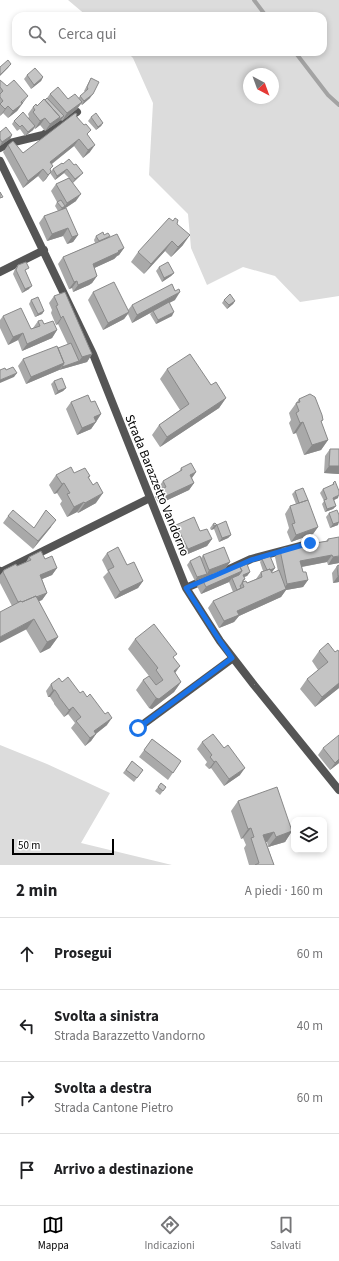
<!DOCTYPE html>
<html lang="it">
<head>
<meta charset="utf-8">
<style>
  body { margin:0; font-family:"Source Sans 3",sans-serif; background:#f2f2f2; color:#202124 }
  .controls { position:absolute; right:12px; bottom:12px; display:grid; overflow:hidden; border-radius:8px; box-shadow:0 2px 6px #0003 }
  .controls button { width:36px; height:36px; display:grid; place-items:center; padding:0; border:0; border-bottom:1px solid #e0e0e0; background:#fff; color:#202124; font:20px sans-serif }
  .compass { position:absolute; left:243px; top:68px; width:36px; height:36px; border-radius:50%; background:#fff; box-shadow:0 2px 6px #0003; rotate:139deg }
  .scale { position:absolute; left:12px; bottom:10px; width:102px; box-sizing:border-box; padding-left:4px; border:2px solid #000; border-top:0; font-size:11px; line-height:14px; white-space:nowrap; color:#000; -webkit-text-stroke:3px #fff; paint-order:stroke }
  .stop { position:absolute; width:12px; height:12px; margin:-9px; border:3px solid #1a73e8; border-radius:50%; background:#fff }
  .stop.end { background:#1a73e8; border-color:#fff; box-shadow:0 1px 4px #0008 }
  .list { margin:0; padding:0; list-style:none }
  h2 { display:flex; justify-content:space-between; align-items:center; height:52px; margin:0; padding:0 16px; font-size:17px }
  h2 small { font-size:13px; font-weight:400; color:#757577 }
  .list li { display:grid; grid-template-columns:26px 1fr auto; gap:12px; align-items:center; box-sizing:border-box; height:72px; padding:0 16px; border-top:1px solid #e0e0e0 }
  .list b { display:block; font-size:15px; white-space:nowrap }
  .list p { margin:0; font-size:13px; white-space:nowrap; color:#757577 }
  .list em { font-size:13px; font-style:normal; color:#757577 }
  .icon { flex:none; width:22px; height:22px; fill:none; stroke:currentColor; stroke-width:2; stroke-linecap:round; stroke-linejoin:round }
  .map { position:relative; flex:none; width:339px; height:865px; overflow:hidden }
  .search { position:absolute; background:#fff; box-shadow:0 2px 6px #0003; left:12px; right:12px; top:12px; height:44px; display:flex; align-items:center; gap:10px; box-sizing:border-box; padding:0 14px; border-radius:12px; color:#757577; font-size:15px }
  .sheet { height:340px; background:#fff }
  nav { display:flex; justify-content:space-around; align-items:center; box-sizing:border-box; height:56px; border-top:1px solid #e0e0e0; background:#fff; font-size:11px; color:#757577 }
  nav a { display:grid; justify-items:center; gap:2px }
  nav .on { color:#000 }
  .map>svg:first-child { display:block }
  .green { fill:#dcdcdc; fill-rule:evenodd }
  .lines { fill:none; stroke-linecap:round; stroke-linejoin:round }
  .stream { stroke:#a3a3a3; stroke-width:4 }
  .street { stroke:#555; stroke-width:8 }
  .wall { fill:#a9a9a9 }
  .shaded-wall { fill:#898989 }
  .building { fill:#c4c4c4; stroke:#898989 }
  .route { stroke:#1a73e8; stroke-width:5 }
  .labels { text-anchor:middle; stroke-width:3; stroke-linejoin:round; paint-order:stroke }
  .street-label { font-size:13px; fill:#000; stroke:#fff }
</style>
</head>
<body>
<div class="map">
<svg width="339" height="865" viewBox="0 0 339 865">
  <rect width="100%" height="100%" fill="#fff"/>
  <path class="green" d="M68,0h271v296l-39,6 -25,-26 -32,-9 -36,18 -16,-37 -3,-34 -39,-39 4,-72 -20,-45 -6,-6h196v-36h-236zM249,74h24v24h-24z
    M0,745l47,19 63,29 -29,50 91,22h-172z"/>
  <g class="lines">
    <path class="stream" d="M254,0l12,16
      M295,52l33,43 11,10"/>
    <path class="street" d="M0,148l10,-5 33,-8 34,-23
      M0,161l93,193 93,234 34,53 34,44 85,105
      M0,272l44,-22
      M0,571l1,1 149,-74
      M223,572l28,-13 60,-16
      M186,588l25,-11
      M138,728l95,-70"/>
  </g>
  <path class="wall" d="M27,75l16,2 -2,4 -10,8 -7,-10z
    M91,78l-1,20 -8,7 -1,-1 -4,5 -15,12 -1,-1 -16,11 -5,-6 -5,4 -1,-1 -1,2 -8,6 -5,-7 -3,2 -5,-7 2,-3 14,-3 1,-1 -1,-3 5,-7 4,-1 8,-6 2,-2 3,-4 18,5 10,-1 7,-6 -1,-1z
    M0,80l23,23 -6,8 -9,7 -5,-5 -3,3z
    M76,116l12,19 2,17 -7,6 -9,-12 -22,18 -2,6 1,1 2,-2 9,-6 18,13 -7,7 3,18 -13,9 15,25 -5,7 -6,2 -4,-8 -16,5 -8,-18 5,-7 14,-5 -3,-5 2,-4 -6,-11 5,-7 13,-6 -5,-5 -9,7 -5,-7 -4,6 -3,3 -5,-6 -15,12 -20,-36 5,-7 15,8z
    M91,117l12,6 -2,3 -5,4 -8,-9z
    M0,132l12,3 -2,4 -10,7z
    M177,224l6,21 -12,12 -6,-6 -21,23 -13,-12 7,-10z
    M104,235l5,2 15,11 -5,7 -2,1 -3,3 -20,9 3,8 -5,7 -3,2 -16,7 -1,-4 -3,1 -11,-25 5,-7 32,-14 -1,-3 2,-4z
    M18,265l8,7 3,17 -7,4 -9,-19 2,-5z
    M159,267l15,6 -3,3 -9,6 -6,-11z
    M93,292l35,18 4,-5 43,-5 -6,3 3,13 -16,8 -6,-10 2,-2 -20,11 -4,-9 -4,5 -21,11 -15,-30z
    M54,296l38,58 -5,8 -28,8 -33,14 -8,-18 5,-7 35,-11 10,-3 -10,-21 -2,1 -5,-12 1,-3 -3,-7z
    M31,300l13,11 -2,3 -7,3 -6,-13z
    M224,300l11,1 -2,3 -6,5 -5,-6z
    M3,316l28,13 2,-1 5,-7 19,9 -5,8 -30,13 -4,-11 -10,5 -8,-17v-8z
    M167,369l44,16 15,13 -7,10 -59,39 -8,-12 7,-10 21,-15 -20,-31z
    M54,381l12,7 -3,3 -8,4 -4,-11z
    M299,399l24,21 -2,2 7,18 -7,10 -17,5 -8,-22 -3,1 -4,-11 2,-3 -2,-7z
    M71,402h20l10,12 -10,15 -14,6 -11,-26z
    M330,449h9v25l-15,-1 1,-17z
    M181,468l15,4 -4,6 2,5 -5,7 -30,14 -4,-7 4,-6 -1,-3 5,-7 16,-9z
    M74,473l16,3 -1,2 7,25 -18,10 -1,-1 -10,5 -7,-13 2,-3 -5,-8 -3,1 -5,-9 7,-10z
    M333,483l5,15 -4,2 2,6 -3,3 -8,3 -3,-8 2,-3 -4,-8 3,-4 9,-3z
    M295,491l23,36 -5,7 -22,8 -4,-10 2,-4 -4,-14 5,-8 6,-2 -4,-10z
    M329,513l10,2 -1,10 -8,3 -4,-11z
    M8,516l26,12 17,-1 -18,22 -30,-26z
    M213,524l4,1 14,10 -3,3 -9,4 -5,-13 -3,1 -1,-2z
    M176,525l24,6 12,8 -5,7 -24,10 -12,-24z
    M328,539l11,24 -11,2 -1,-3 -25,5 1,5 5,8 -5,7 -17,3 -5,7 -42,19 -5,6 -15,6 -11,-20 5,-7 20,-9 -4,-10 -28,12 -4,-8 5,-7 38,-12 10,5 -3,4 -3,1 1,2 -2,3 4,1 9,-4 5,-7 2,-1 -3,-9 2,-3 13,9 -3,4h-1l1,1 6,-2 -3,-14 5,-7 46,-9z
    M107,553l20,12 16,16 -5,7 -23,11 -12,-22 5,-5 -6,-12z
    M203,555l27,7 -5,7 -30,12 -8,-16 3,-4 11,-3z
    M29,557l16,2 12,9 -5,7 -10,4 5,14 -5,7 -4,1 20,36 -8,11 -10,5 -28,-47 -12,-23v-8l4,-5 13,-4 9,-4z
    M339,565v17l-6,1 -1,-10 5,-7z
    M135,639l39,19 1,15 6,9 -7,10 -22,17 -3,-1 -13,-18 7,-10 6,-4 -21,-27z
    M319,651l20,1v36l-24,19 -15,-18 7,-10 11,-9 -6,-9z
    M62,682l18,11 27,32 -11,9 -5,7 -6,5 -14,-18 4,-5 -7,-9 -4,3 -10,-13v-1l-4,-6h-2l-2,-6 5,-7z
    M152,739l29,22 -13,19 -29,-23z
    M202,742l22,6 16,27 -16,11 -13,-18 -2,1 -4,-4 2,-3 -10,-13z
    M323,748l16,15 -9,7 -12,-15z
    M132,761l11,9 -9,12 -11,-9z
    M161,783l5,4 -6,8 -5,-4z
    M238,801l54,30 -7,11 -17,5 -1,-5h-1l8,23h-25l-5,-17 2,-3 -3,-7 -2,1 -10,-28z"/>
  <path class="shaded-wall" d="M11,64l-3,4 -8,8v-1z
    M43,77l-2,4 -10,8 3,-4z
    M93,94l-3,4 -8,7 2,-4z
    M28,96l-11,15 -9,7 5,-7z
    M82,102l-5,7 -15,12 5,-8z
    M8,106l-5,7 -3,3 5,-7z
    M64,116l-3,4 -16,11 5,-7 10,-7z
    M45,118l-5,7 -5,4 5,-8z
    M103,123l-2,3 -5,4 2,-3z
    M35,126l-2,4 -8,6 3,-4z
    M12,135l-2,4 -10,7 2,-4z
    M79,139l-5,7 -29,23 5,-7z
    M95,145l-5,7 -7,6 5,-8z
    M43,169l-5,7 -15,12 5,-7z
    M67,169l-3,4 -9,7 2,-4z
    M51,172l-5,7 -3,3 5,-7z
    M83,173l-3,3 -8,7 3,-4z
    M81,194l-5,7 -17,11 3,-4 3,-2 2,-3z
    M68,228l-5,8 -16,5 5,-7z
    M78,235l-5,7 -6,2 5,-7z
    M190,235l-7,10 -12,12 7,-10z
    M172,241l-7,10 -21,23 7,-10z
    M124,248l-5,7 -2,1 -3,3 -26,12 5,-7z
    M174,273l-3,3 -9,6 2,-4z
    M97,276l-5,7 -3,2 -16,7 5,-7z
    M77,281l-5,7 -3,1 5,-7z
    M32,286l-3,3 -7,4 3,-4z
    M180,292l-5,8 -22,11 -1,1 -20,11 5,-8z
    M235,301l-2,3 -6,5 2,-4z
    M44,311l-2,3 -7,3 3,-3z
    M129,312l-5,7 -21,11 5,-7z
    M174,312l-2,4 -16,8 2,-4z
    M63,316l-5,8 -2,1 5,-7z
    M57,330l-5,8 -30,13 5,-7z
    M23,333l-5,7 -10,5 5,-8z
    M92,354l-5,8 -28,8 3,-3 17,-6 3,-4z
    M64,363l-5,7 -33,14 5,-7z
    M17,373l-3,4 -14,6v-3z
    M66,388l-3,3 -8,4 3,-4z
    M226,398l-7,10 -59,39 7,-10z
    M101,414l-5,8 -2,-5z
    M96,422l-5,7 -14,6 5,-7z
    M303,422l-7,11 -3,1 7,-11z
    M328,440l-7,10 -17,5 8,-10z
    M329,466h10v8l-15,-1z
    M196,472l-5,7 -1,-4z
    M64,483l-7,10 -3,1 8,-10z
    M194,483l-5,7 -30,14 5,-7z
    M103,493l-7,10 -18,10 7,-10z
    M339,495l-1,3 -8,4 3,-4z
    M84,502l-7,10 -10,5 7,-10z
    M336,506l-3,3 -8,3 2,-3z
    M56,520l-5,7 -18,22 5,-8z
    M339,522l-1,3 -8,3 3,-4z
    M217,525l-3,4 -3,1 3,-4z
    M318,527l-5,7 -22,8 5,-7z
    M231,535l-3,3 -9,4 3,-4z
    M212,539l-5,7 -24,10 5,-7z
    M332,555l-5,7 -32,6 5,-7z
    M339,556v7l-11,2 5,-8z
    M230,562l-5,7 -30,12 2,-4 10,-3 2,-4z
    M57,568l-5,7 -17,7 5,-7z
    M275,568l-3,4 -7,2 2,-3z
    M242,571l-5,8 -5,-1 -3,4 -28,12 5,-7z
    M250,572l-3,4 -6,2 2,-3z
    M338,576h1v6l-6,1z
    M308,580l-5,7 -17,3 -5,7 -42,19 -5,6 -15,6 5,-7 13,-10 45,-20 5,-7z
    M143,581l-5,7 -23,11 5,-7z
    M47,593l-5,7 -27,12 5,-7z
    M34,619l-7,10 -27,14v-6z
    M58,637l-8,11 -10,5 7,-11z
    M180,666l-7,10 1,-5z
    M181,682l-7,10 -22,17 -3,-1 7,-10z
    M339,683v5l-24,19 7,-10z
    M53,690h2l-5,7h-2z
    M73,707l-5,7 -4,3 5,-7z
    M112,718l-5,7 -18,14 5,-8z
    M96,734l-5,7 -6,5 5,-8z
    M339,759v4l-9,7 5,-7z
    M216,761l-5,7 -2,1 5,-7z
    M245,768l-5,7 -16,11 5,-7z
    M251,828l-8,10 -2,1 7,-10z
    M292,831l-7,11 -17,5 8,-10z
    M274,832l-7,10 -11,3 7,-10z"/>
  <path class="building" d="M8,60l3,4 -11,11v-8z
    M35,68l8,9 -9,8 -7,-10z
    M91,78l8,4 -6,12 -9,7 -4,-5 8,-7 -1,-2z
    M0,80l7,6 7,-6 14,16 -7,6 1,2 -9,7 -5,-5 -3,3 -5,-5 3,-3 -3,-4v-3l3,-3 -3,-4z
    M58,87l10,12 7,-5 7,8 -15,11 -17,-19z
    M47,98l17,18 -6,4 2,-3 -15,-17z
    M44,99l16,18 -10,7 -5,-6 -5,3 -7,-9 2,-2 -2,-3 3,-3 1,2z
    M23,112l12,14 -7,6 -6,-7 -2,2 -6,-6z
    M76,113l1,2 -1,1 8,9 2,-1 5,6 -4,4 8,11 -7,5 -9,-11 -29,23 3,4 -3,3 1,3 -3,3 -5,-6 -15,12 -20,-36 5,-4 10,12 51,-39z
    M96,113l7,10 -5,4 -7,-10z
    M6,127l6,8 -10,7 -2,-3v-7z
    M69,159l5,6 2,-1 7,9 -8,6 -8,-10 -10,7 -4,-7 9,-6 1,1z
    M69,178l12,16 -14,9 -11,-19z
    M0,192l3,5 -3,1z
    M61,200l4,6 -3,2 -5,-6z
    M66,208l12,27 -6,2 -4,-9 -16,6 -8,-18z
    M169,218l4,3 2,-3 3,2 -1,4 13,11 -12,12 -6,-6 -21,23 -13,-12z
    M103,232l1,3 4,-2 2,3 -4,2 -7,3 -3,-5z
    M117,234l7,14 -6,3 1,1 -26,12 4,12 -3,2 -16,7 -1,-4 -3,1 -11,-25z
    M26,262l3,6 -4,2 7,16 -7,3 -9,-19 2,-5z
    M168,262l6,11 -10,5 -5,-11z
    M114,282l15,30 -21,11 -15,-31z
    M172,284l3,7 4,-2 1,3 -43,23 -5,-10z
    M65,292l27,62 -10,3 -19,-41 -2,2 -5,-12 2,-1 -4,-9z
    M230,294l5,7 -6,4 -5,-5z
    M38,297l6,14 -6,3 -7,-14z
    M169,302l5,10 -16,8 -5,-9z
    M21,308l10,21 9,-3 -2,-5 4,-1 2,4 9,-3 4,9 -30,14 -4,-11 -10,4 -10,-21z
    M71,343l8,18 -17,6 2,-4 -6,-15z
    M57,346l7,17 -33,14 -8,-18z
    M190,354l21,31 5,-3 10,16 -59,39 -8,-12 30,-21 -22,-35z
    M13,367l4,6 -17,7v-10l5,-2 1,2z
    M62,378l4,10 -8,3 -4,-10z
    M310,394l5,3 7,18 1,5 -2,1 7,19 -16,5 -9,-23 -3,1 -4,-10 3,-2 -3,-8 4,-1 -1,-3z
    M88,395l3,7 4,-1 6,13 -7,3 2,5 -14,6 -11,-26z
    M330,449h9v17h-10z
    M191,463l5,9 -6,3 4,8 -30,14 -4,-7 6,-3 -3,-6 19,-11 -1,-2z
    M71,467l3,6 11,-5 5,8 -2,1 5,8 4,-3 6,11 -18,10 -1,-1 -10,5 -7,-13 3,-1 -6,-10 -2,1 -6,-9z
    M335,481l4,10v4l-6,3 3,8 -9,3 -3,-9 3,-1 -4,-10 11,-5 -1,-1z
    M303,488l5,12 -9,3 -4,-12z
    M308,500l10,27 -22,8 -4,-11 3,-1 -5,-17z
    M13,510l21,18 12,-18 10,10 -18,21 -30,-25z
    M337,510l2,5v7l-6,2 -4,-11z
    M194,517l6,14 7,-2 5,10 -24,10 -12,-24z
    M226,521l5,14 -9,3 -5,-13 -3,1 -1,-2 2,-1 2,2z
    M339,537v19l-6,1 -1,-2 -32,6 3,11h3l2,8 -21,4 -7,-34 4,-2 44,-7v-2z
    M118,547l9,18 7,-3 9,19 -23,11 -12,-22 6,-3 -7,-14z
    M224,547l6,15 -21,8 -6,-15z
    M41,551l4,8 7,-3 5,12 -17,7 7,18 -11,4v-1l-14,6 -1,-1 -3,1 -15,-30 1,-2 12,-6 1,2 14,-6 -2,-3z
    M200,556l7,18 -10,3 -7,-16z
    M270,556l5,12 -5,2v-1l-3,1 -5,-11z
    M247,564l3,8 -7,3 2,4 -2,1v2l-3,4 1,2 -4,2 -5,-12 7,-3 3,-4 -2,-4z
    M239,565l3,6 -36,16 -4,-8z
    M339,565v11h-1l-1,-10z
    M270,569l2,4 7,-3 7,19 -49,22 2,4 -15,6 -11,-20 31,-14 -2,-5 4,-1 1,2 15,-6 -1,-5z
    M36,596l22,41 -11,5 -13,-23 -34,18v-25l21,-11 1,1z
    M154,624l23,30 -4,3 7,9 -6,5 7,11 -22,17 -3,-1 -13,-18 6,-4 7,9 7,-5 -7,-10 2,-2 -23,-29z
    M328,643l7,9 3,-2 1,2v31l-17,14 -15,-18 21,-17 -9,-11z
    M68,677l12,16 3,-2 4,6 3,-3 15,20 3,-2 4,6 -18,13 2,3 -6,4 -14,-17 5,-4 -8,-10 -4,3 -10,-13v-1l-4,-6h-2l-2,-6 8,-6 3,4z
    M213,734l11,14 4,-3 17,23 -16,11 -13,-18 -2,1 -4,-5 2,-2 -10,-13z
    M339,735v24l-4,4 -12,-15z
    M152,739l29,22 -8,12 -29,-23z
    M132,761l11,9 -6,8 -11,-8z
    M161,783l5,4 -3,4 -5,-4z
    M277,787l15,44 -16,6 -2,-5 -11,3 11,30h-19l4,-2 -8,-25 3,-1 -3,-9 -3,1 -10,-28z"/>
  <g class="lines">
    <path class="route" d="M138,728l94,-70 -12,-17 -34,-53 65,-28 59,-17"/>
  </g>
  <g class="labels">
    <g class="street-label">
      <text transform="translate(158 485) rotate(68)" y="5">Strada Barazzetto Vandorno</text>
    </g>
  </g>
</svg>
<div class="controls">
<button><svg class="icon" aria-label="layers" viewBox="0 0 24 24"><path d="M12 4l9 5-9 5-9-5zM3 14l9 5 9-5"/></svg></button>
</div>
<svg class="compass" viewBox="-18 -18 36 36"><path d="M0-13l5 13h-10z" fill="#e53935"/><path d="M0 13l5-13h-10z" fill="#757577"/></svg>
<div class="scale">50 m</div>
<div class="stop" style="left:138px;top:728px"></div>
<div class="stop end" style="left:310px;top:543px"></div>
<div class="search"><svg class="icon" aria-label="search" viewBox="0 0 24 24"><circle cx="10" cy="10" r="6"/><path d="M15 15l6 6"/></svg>Cerca qui</div>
</div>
<section class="sheet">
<h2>2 min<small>A piedi · 160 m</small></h2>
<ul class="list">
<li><svg class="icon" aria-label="ahead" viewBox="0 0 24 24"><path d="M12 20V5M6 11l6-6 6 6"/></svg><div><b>Prosegui</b></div><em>60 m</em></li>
<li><svg class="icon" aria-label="left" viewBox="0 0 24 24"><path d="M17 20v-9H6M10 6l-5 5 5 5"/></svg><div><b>Svolta a sinistra</b><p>Strada Barazzetto Vandorno</p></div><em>40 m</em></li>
<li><svg class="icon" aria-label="right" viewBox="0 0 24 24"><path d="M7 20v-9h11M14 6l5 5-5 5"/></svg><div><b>Svolta a destra</b><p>Strada Cantone Pietro</p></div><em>60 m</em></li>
<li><svg class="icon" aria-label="arrive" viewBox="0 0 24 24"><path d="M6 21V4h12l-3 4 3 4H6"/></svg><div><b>Arrivo a destinazione</b></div></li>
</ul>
</section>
<nav>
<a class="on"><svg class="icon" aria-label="map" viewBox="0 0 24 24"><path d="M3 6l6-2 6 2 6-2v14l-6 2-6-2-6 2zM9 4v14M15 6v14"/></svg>Mappa</a>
<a><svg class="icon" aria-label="directions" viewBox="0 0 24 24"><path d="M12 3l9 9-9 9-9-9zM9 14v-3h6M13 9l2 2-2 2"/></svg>Indicazioni</a>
<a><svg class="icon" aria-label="saved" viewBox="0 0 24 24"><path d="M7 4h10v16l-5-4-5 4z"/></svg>Salvati</a>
</nav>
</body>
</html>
